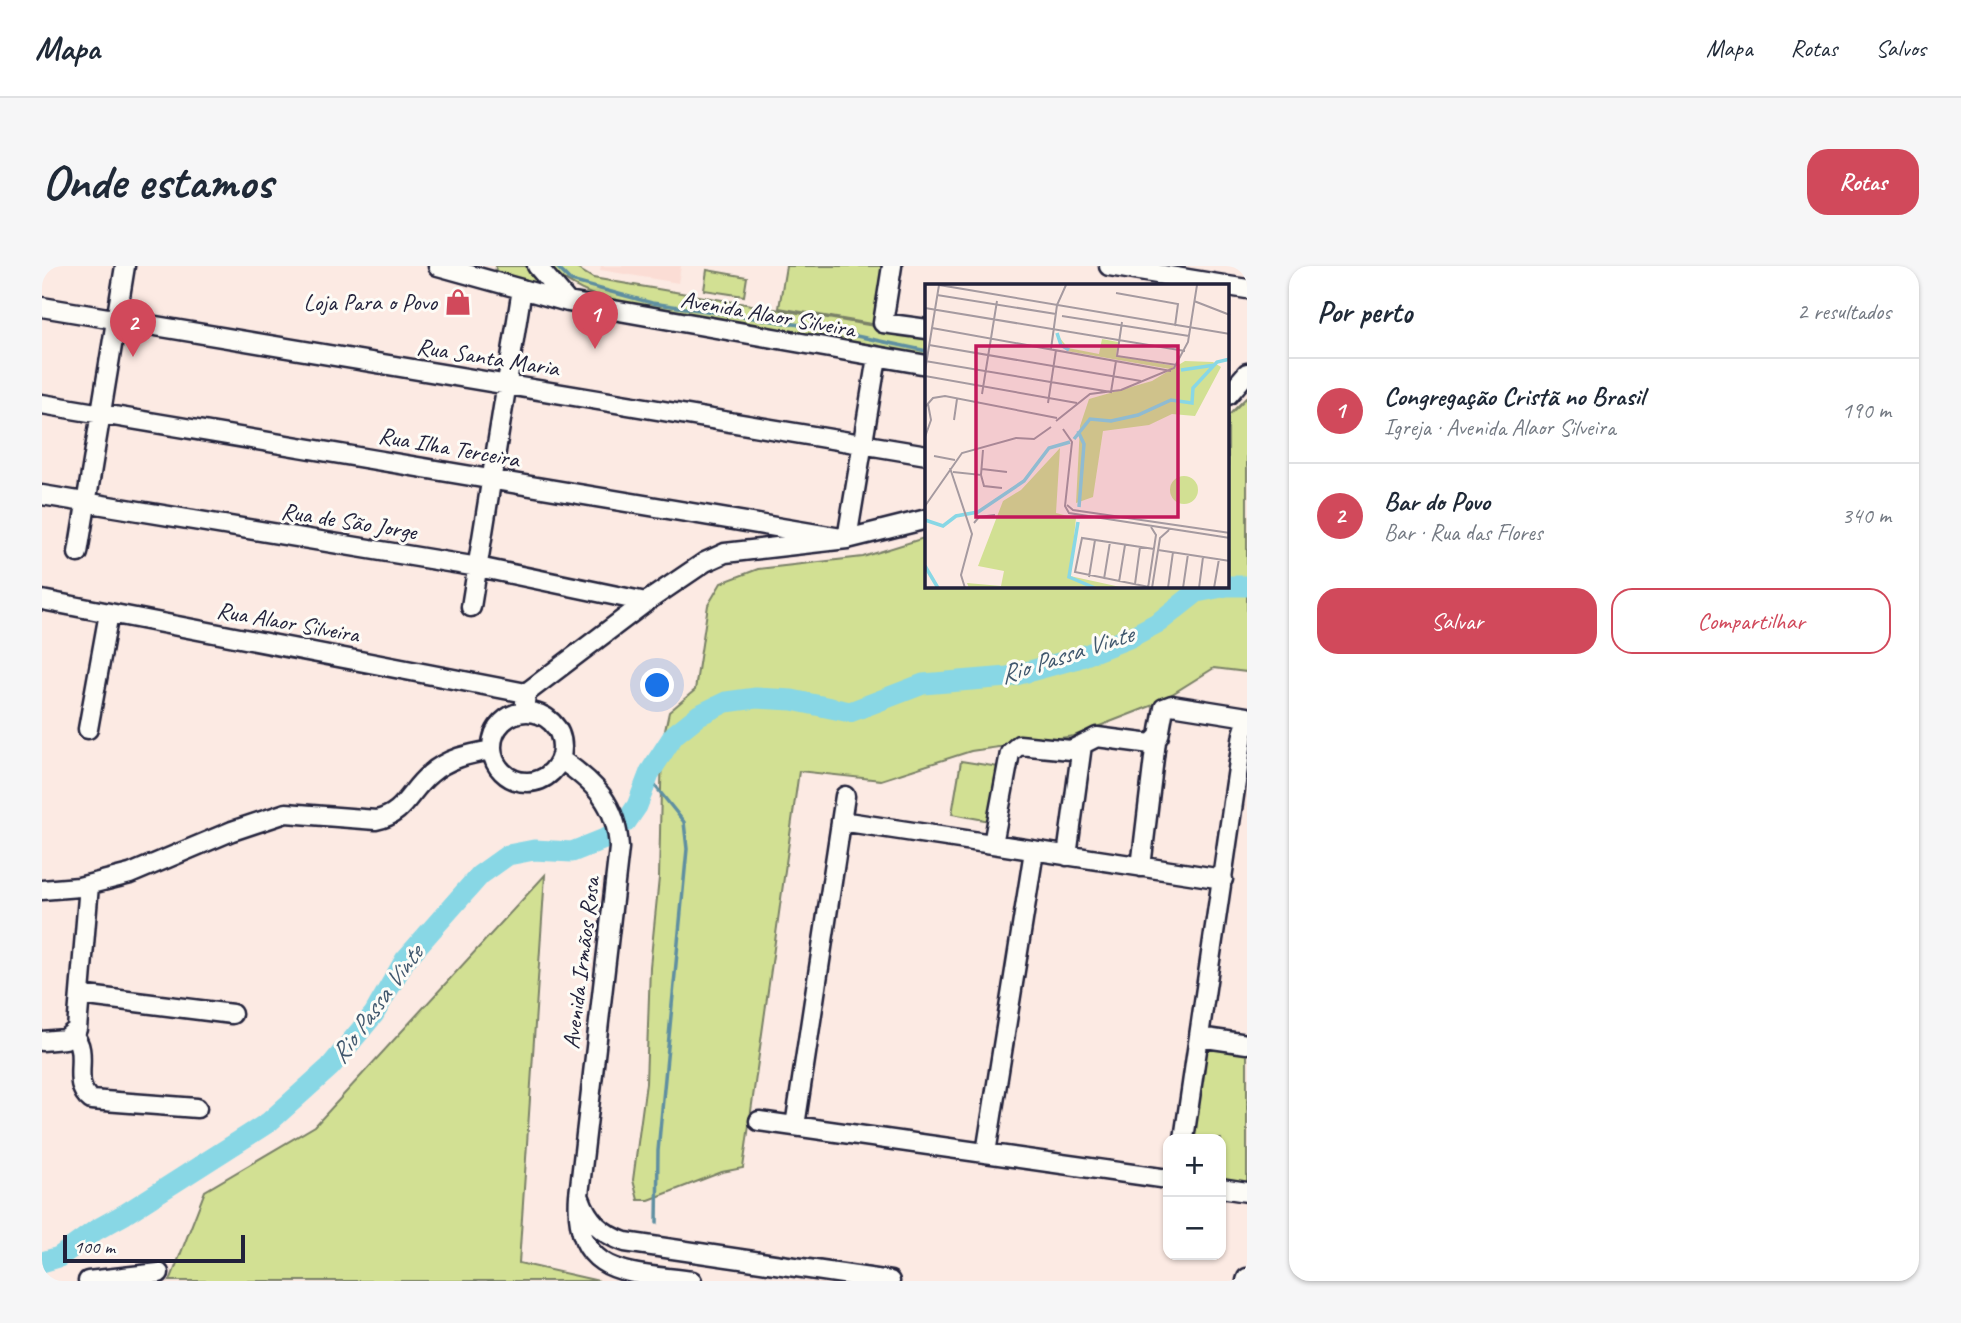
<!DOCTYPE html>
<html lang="pt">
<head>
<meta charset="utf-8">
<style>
  body { margin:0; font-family:Caveat,sans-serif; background:#f6f6f7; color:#1f2937 }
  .controls { position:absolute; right:21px; bottom:21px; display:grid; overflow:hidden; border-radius:14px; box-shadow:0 2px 5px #0004 }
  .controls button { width:63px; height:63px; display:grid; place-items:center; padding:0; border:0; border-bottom:2px solid #e0e1e3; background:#fff; color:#1f2937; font:35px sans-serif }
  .scale { position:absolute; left:21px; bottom:18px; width:182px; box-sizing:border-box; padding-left:7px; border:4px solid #22223b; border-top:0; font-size:19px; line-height:24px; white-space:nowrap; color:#22223b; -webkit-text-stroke:5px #fdfcf7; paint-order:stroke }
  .you { position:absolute; left:616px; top:420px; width:24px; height:24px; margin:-18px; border:5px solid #fff; border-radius:50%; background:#1a73e8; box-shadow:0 0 0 10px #1a73e833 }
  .badge { display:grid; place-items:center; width:46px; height:46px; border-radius:50%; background:#d1495b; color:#fff; font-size:23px; font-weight:700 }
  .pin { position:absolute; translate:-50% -58px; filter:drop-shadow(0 2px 4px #0008) }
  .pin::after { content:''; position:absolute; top:37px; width:24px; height:21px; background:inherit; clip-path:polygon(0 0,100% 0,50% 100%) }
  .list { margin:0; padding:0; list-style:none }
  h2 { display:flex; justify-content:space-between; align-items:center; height:91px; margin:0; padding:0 28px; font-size:30px }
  h2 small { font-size:23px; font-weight:400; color:#747a83 }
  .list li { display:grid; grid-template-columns:46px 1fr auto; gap:21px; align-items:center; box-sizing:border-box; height:105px; padding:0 28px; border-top:2px solid #e0e1e3 }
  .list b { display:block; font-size:26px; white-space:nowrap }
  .list p { margin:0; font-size:23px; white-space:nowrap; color:#747a83 }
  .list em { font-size:23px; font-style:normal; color:#747a83 }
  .actions { display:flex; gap:14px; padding:21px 28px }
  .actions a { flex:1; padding:16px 0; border:2px solid #d1495b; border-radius:21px; text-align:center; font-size:24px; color:#d1495b }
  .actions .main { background:#d1495b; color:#fff }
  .map { position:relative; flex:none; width:1205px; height:1015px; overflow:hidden; border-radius:21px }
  header { display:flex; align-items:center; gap:42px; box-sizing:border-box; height:98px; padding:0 35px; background:#fff; border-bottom:2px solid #e0e1e3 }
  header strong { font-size:33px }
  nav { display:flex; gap:38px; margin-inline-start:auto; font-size:24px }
  .intro { display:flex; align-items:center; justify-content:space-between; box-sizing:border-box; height:168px; padding:0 42px }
  h1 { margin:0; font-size:49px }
  .button { padding:18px 32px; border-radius:21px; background:#d1495b; color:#fff; font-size:24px; font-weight:700 }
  main { display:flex; gap:42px; padding:0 42px }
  aside { flex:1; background:#fff; border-radius:21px; box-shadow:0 2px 5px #0004 }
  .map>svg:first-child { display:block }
  .built { fill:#fbddd5 }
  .green { fill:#d2e093; stroke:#7a8167; stroke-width:2 }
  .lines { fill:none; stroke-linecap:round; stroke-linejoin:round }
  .stream { stroke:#5f8fa1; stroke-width:3.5 }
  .river { stroke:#88d7e5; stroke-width:21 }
  .minor-casing { stroke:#22223b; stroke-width:23 }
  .minor { stroke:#fdfcf7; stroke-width:18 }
  .labels { text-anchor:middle; stroke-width:6; stroke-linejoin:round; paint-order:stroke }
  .poi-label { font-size:24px; fill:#22223b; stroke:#fdfcf7; text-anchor:end }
  .street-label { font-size:24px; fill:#22223b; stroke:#fdfcf7 }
  .water-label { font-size:26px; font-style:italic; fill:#41586e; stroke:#fdfcf7 }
  .inset-river { fill:none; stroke:#88d7e5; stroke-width:3.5 }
  .inset-road { fill:none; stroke:#a59aa0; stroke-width:2 }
  .view { fill:#c2185b; fill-opacity:0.15; stroke:#c2185b; stroke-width:3.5 }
  .inset-edge { fill:none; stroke:#22223b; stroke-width:3.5 }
</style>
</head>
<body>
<header>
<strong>Mapa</strong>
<nav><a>Mapa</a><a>Rotas</a><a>Salvos</a></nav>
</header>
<div class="intro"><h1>Onde estamos</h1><a class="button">Rotas</a></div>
<main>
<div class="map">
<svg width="1205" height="1015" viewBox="0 0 1205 1015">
  <rect width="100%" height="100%" fill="#fceae3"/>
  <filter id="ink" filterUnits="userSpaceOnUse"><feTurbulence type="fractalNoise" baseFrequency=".0143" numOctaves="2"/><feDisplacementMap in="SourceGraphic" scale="14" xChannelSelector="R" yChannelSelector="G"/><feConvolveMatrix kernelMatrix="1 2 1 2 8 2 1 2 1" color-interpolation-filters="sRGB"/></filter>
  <g filter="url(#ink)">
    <path class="built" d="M559,0h80l-3,17 -78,-13z"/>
    <path class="green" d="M454,0h35l17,23 -53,-14z
      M506,0h25l20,12 334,57v23l-306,-53c-26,-9 -53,-18 -73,-39z
      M744,0h101l-10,59 -98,-17z
      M665,4l40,7 -3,19 -40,-6z
      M1205,131v275l-33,-4 -58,36 -82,32 -103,15 -90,29 -82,-9 -56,397 -21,4 -73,28h-11l-5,-20 13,-97 4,-116 9,-89 3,-134 7,-32 26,-22 13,-85 13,-22 37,-14 105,-12 64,-20v49h301v-170z
      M919,495l38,6 -9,54 -38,-7z
      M503,609l-26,388 80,18h-429l35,-90 110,-65z
      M1172,780l33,5v133l-26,-3v-42h-30l15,-88z"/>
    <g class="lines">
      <path class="stream" d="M514,0l15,15 81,22 162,24 113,24
        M608,506l2,10 32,40 3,27 -29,302 -1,72"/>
      <path class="river" d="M1186,320h19
        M584,556l11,-16 13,-34 24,-37 25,-20 27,-13 30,-4 36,2 58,12 73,-28 85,-7 70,-19 51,-20 30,-16 38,-30 30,-6
        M0,996l17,-5 37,-27 29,-16 144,-92 61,-55 44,-53 31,-54 75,-85 28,-20 26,-5 38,2 35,-14"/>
      <defs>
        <path id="minor" d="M396,0l130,36 359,63
          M495,0l31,36
          M850,0l-9,57 44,6
          M1067,0l115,19
          M1186,20l19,3
          M0,41l885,148
          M1186,129l19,-22
          M0,138l805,135 30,-182
          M0,229l436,72 168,35
          M36,287l47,-287
          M0,334l484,93
          M429,341l51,-318
          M450 481a35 35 0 1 1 70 0a35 35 0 1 1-70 0Z
          M482,446l2,-19 120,-91 59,-40 20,-9 122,-14 80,-20
          M46,463l21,-116
          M518,493c34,23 57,45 59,89l-40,347c-6,82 49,77 113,86
          M799,555l382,58
          M951,578l17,-91 9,-8 52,5 26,-13 54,7 8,-8 5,-28 8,-3 75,12
          M1025,590l15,-111
          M1099,601l15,-126
          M0,624l37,-3 51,-13 102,-43 54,-18 90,7c29,-6 33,-29 54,-46 18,-16 39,-20 62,-24
          M38,729l152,19
          M31,769c18,18 -4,48 18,65l106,8
          M1157,771l48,7
          M0,775l23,-2 12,-10 12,-144
          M717,855l409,58
          M753,860l50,-330
          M1142,873l59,-405 4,-12
          M944,887l48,-302
          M1179,922l26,4
          M538,932c8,23 22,36 45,44l265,39
          M46,1015l71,-8
          M1204,1015l1,-3"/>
      </defs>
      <use href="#minor" class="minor-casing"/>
      <use href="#minor" class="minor"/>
    </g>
  </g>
  <defs>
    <symbol id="shop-bare" viewBox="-9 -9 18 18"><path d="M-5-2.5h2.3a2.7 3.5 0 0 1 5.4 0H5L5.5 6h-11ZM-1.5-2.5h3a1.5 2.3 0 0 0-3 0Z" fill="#d1495b" stroke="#fdfcf7" stroke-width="2.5" paint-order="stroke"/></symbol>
  </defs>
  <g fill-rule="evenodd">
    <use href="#shop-bare" x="397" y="17" width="38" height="38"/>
  </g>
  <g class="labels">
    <g class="poi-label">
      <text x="395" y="44">Loja Para o Povo</text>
    </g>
    <g class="street-label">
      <text transform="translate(726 48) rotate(10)" y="8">Avenida Alaor Silveira</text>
      <text transform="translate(446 91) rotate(9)" y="8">Rua Santa Maria</text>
      <text transform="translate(407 181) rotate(10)" y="8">Rua Ilha Terceira</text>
      <text transform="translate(307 255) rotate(9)" y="8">Rua de São Jorge</text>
      <text transform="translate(246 356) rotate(10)" y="8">Rua Alaor Silveira</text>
      <text transform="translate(539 697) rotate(-83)" y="8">Avenida Irmãos Rosa</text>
    </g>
    <g class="water-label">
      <text transform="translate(1024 388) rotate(-18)" y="9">Rio Passa Vinte</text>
      <text transform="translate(334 738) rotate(-54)" y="9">Rio Passa Vinte</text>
    </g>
  </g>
  <g transform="translate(883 18)">
    <rect width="304" height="304" fill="#fceae3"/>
    <path d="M131,49l12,15 31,6 3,-15 16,3 -2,14 59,10 -5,3 -103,-18zM260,77l28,1 8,5 -26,49 -23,-2 -23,11 -46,6 -10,66 -17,6 4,-77 9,-27 63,-18zM135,164l-4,65 20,5 -6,58 55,12h-156l-2,-5 34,3 3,-15 -26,-5 25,-65 18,-11zM245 206a14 14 0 1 1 28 0a14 14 0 1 1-28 0Z" fill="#d2e093"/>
    <path class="inset-river" d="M132,49l4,12 8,5M256,86l34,-5M153,147l6,13 -5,63M149,155l16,-20 21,2 27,-6 33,-15 21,3 1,-15 24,-26 13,-3M0,236l18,6 13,-10 22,-4 46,-31 25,-33 21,-6M153,238l-9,55 26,11M0,282l13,22"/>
    <path class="inset-road" d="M191,9l62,11 -3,22M12,11l119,19M269,17l36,14M0,24l260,43M137,32l127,20M197,38l-5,34 60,9M7,44l239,43M4,61l212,36M126,65l6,-44 9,-20M0,77l186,31 5,-31M0,87l14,-86 291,49M0,92l152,27M57,110l15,-93M123,119l8,-53M0,123l8,-9 12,-2 112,22M29,136l3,-21M131,137l34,-27 31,-4 53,-22 14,-26 9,-57M138,145l9,13 -7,64 4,7 161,25M0,153l6,-17 -3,-16M9,172l21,4M25,184l22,66 -11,41 4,13M57,185l25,3M28,188l28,3 2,-25M56,191l3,11 18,2M142,221l6,5 157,23M0,222l37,-53 54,-15 18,1 17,-12M49,239l5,-6 16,-2M233,266l72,11M164,293l6,-37M179,295l6,-37M194,298l6,-37M210,300l5,-37M224,303l-74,-15 7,-34 72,11M223,304l8,-53 -5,-8M227,304l8,-50 9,-8M243,304l5,-36M258,304l5,-34M274,304l4,-31M289,304l5,-29"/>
    <path class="view" d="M51,62h202v171h-202z"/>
    <rect width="304" height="304" class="inset-edge"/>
  </g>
</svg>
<div class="controls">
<button>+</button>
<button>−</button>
</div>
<div class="scale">100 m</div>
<div class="you"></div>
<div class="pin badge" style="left:553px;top:83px">1</div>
<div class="pin badge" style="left:91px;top:91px">2</div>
</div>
<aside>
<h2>Por perto<small>2 resultados</small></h2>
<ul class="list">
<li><span class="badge">1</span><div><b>Congregação Cristã no Brasil</b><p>Igreja · Avenida Alaor Silveira</p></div><em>190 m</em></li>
<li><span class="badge">2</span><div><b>Bar do Povo</b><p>Bar · Rua das Flores</p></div><em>340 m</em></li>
</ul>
<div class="actions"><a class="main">Salvar</a><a>Compartilhar</a></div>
</aside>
</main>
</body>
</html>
